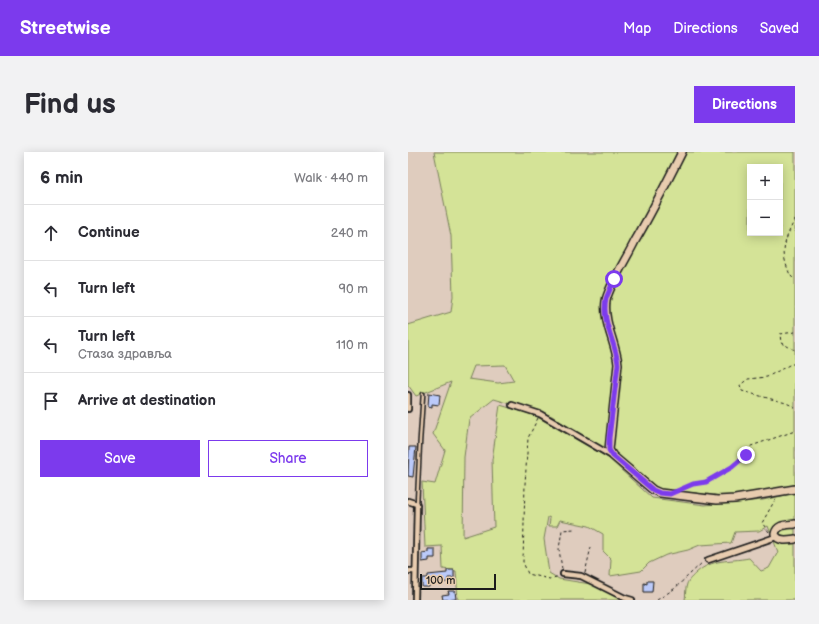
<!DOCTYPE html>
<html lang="en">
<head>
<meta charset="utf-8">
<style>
  body { margin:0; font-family:"Balsamiq Sans",sans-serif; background:#f2f2f3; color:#2b2b33 }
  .controls { position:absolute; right:12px; top:12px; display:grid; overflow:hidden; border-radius:0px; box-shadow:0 2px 10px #0003 }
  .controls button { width:36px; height:36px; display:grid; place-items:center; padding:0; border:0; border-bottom:1px solid #e1e1e2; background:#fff; color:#2b2b33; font:20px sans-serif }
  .scale { position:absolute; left:12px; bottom:10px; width:76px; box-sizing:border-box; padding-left:4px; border:2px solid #1c1c1c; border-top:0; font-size:11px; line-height:14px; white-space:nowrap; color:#1c1c1c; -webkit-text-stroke:3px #e8ccaf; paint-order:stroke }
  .stop { position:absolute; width:12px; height:12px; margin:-9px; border:3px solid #7c3aed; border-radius:50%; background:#fff }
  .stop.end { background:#7c3aed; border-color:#fff; box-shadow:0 1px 4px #0008 }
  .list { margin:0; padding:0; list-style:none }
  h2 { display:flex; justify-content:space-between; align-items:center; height:52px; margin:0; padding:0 16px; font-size:17px }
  h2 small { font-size:13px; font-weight:400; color:#7c7c81 }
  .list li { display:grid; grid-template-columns:26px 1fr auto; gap:12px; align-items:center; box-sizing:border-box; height:56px; padding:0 16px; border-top:1px solid #e1e1e2 }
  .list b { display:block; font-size:15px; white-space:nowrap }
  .list p { margin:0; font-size:13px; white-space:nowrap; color:#7c7c81 }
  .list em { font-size:13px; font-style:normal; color:#7c7c81 }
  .actions { display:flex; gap:8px; padding:12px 16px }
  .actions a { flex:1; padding:9px 0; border:1px solid #7c3aed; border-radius:0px; text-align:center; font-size:14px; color:#7c3aed }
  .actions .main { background:#7c3aed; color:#fff }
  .icon { flex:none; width:22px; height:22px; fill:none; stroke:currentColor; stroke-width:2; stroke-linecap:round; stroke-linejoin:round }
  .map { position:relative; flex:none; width:387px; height:448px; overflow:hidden; border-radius:0px }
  header { display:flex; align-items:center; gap:24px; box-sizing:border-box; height:56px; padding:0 20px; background:#7c3aed; color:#fff }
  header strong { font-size:19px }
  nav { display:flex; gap:22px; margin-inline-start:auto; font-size:14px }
  .intro { display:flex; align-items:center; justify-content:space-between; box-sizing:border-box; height:96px; padding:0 24px }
  h1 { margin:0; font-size:28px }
  .button { padding:10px 18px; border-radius:0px; background:#7c3aed; color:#fff; font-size:14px; font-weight:700 }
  main { display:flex; gap:24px; padding:0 24px }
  aside { flex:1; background:#fff; border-radius:0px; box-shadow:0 2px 10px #0003 }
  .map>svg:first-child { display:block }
  .green { fill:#d4e397; stroke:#78805a; fill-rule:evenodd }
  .building { fill:#bbcafa; stroke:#1c1c1c }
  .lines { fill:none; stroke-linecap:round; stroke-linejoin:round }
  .lane-casing { stroke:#1c1c1c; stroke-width:5.5 }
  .street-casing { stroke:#1c1c1c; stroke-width:8 }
  .secondary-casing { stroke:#1c1c1c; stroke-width:10 }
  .path { stroke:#1c1c1c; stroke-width:1; stroke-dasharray:3 3; stroke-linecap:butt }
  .lane { stroke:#e8ccaf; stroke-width:2.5 }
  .street { stroke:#e8ccaf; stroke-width:4.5 }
  .secondary { stroke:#e8ccaf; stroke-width:7 }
  .route { stroke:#7c3aed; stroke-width:5 }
</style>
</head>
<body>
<header>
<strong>Streetwise</strong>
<nav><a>Map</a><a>Directions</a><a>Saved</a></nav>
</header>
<div class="intro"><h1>Find us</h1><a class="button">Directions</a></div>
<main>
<aside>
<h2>6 min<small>Walk · 440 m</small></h2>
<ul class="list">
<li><svg class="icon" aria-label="ahead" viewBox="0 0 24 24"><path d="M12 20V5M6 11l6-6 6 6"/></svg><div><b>Continue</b></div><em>240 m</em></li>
<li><svg class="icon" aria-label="left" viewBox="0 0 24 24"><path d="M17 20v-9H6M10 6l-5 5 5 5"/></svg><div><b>Turn left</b></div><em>90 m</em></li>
<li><svg class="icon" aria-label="left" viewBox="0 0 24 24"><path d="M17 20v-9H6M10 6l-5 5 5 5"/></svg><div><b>Turn left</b><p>Стаза здравља</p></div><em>110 m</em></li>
<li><svg class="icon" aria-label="arrive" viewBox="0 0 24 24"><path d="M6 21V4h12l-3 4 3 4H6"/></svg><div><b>Arrive at destination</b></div></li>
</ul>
<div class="actions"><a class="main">Save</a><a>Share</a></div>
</aside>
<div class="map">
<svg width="387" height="448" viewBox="0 0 387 448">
  <rect width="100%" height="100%" fill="#dfccbe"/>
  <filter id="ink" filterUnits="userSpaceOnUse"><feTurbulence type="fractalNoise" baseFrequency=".025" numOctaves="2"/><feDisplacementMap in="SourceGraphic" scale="8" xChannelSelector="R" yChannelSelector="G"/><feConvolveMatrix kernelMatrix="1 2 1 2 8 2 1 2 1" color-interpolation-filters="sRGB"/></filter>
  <g filter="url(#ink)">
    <path class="green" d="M26,0h361v333l-63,12 -73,-8 -15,-12 -92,-61 -58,-17 -25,20 -5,38 -1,80 31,-10 -2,-67 8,-55 34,10 74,43 44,40 53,7 58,-5 32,-7v107h-110c1,-5 0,-11 2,-16 1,-4 6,-8 9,-11 17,-15 32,-11 53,-15l12,13 8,-3 9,-16 -10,-26 -9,5 -24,1 -4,11 -31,2 -12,5 -22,5 -17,8 -8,8 -31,5 1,-17 -8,-8v-17l-14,-8 -29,-6 -3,6h-8l1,-8 -2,-1 -4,22 5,34 10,6 38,6 25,15h-164l-2,-29 -13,-2 -1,-23 -17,1 -3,-65 13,2 10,-34 -12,-16 18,-52 -35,14 -8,-11v-60l43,-13 2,-16 -2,-60zM342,15h30v66h-30zM97,213l9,16 -16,2 -29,-4 5,-13z"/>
    <path class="building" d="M21,241l11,2 -1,10 -7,-1v3l-4,-1z
      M1,295h7l-3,30 -5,-1z
      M20,397h7v9h-6v3l-7,1v-9l6,-1z
      M39,418h7v8h-6v4l-19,1v4h-7v-9h6v-3l19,-2z
      M239,429h6l-1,11h-8v-9l3,1z
      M40,439h7l1,8 -13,1 -1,-5 7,-1z"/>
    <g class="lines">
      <defs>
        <path id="lane" d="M9,352l3,-64 3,-46"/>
        <path id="street" d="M0,243v14
          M104,253l28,9 72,42
          M0,349l9,3 -2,96
          M300,408l68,-23
          M0,419h7
          M155,422l18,2 44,22 7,2"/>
        <path id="secondary" d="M274,0c-15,30 -30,60 -47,89 -7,15 -27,46 -29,60 -3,22 10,42 12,63l-9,86 4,6 40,34 7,3 57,7 18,-1 60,-10
          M387,372c-8,1 -18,0 -20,10 3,8 13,6 20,5"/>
      </defs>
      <use href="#lane" class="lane-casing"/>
      <use href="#street" class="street-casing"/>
      <use href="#secondary" class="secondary-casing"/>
      <path class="path" d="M387,67c-8,17 -15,29 -8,48 2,6 3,9 8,13
        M387,180l-15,2 1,9 14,7
        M387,212h-4l-24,13 -19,2 -8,6 2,6 44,12 9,4
        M130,266l-10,20 -3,46 -2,78 5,12 22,5 9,-3
        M273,337l12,-5 13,-3 26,-14 14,-12 5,-9 44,-15
        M361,380l-7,-9 14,-25
        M154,417l-3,-20 3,-19 12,-1
        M177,421l6,-26
        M249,448l17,-11 29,-27"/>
      <use href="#lane" class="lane"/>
      <use href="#street" class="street"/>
      <use href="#secondary" class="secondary"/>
    </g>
  </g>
  <g class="lines" filter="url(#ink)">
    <path class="route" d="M206,127c-2,7 -6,14 -8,20 -5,22 10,44 12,65l-9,74v12l4,6 40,34 7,3 10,1 23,-10 13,-2 26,-15 14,-12"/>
  </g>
</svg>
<div class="controls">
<button>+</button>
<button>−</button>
</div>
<div class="scale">100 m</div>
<div class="stop" style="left:206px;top:127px"></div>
<div class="stop end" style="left:338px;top:303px"></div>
</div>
</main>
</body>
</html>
